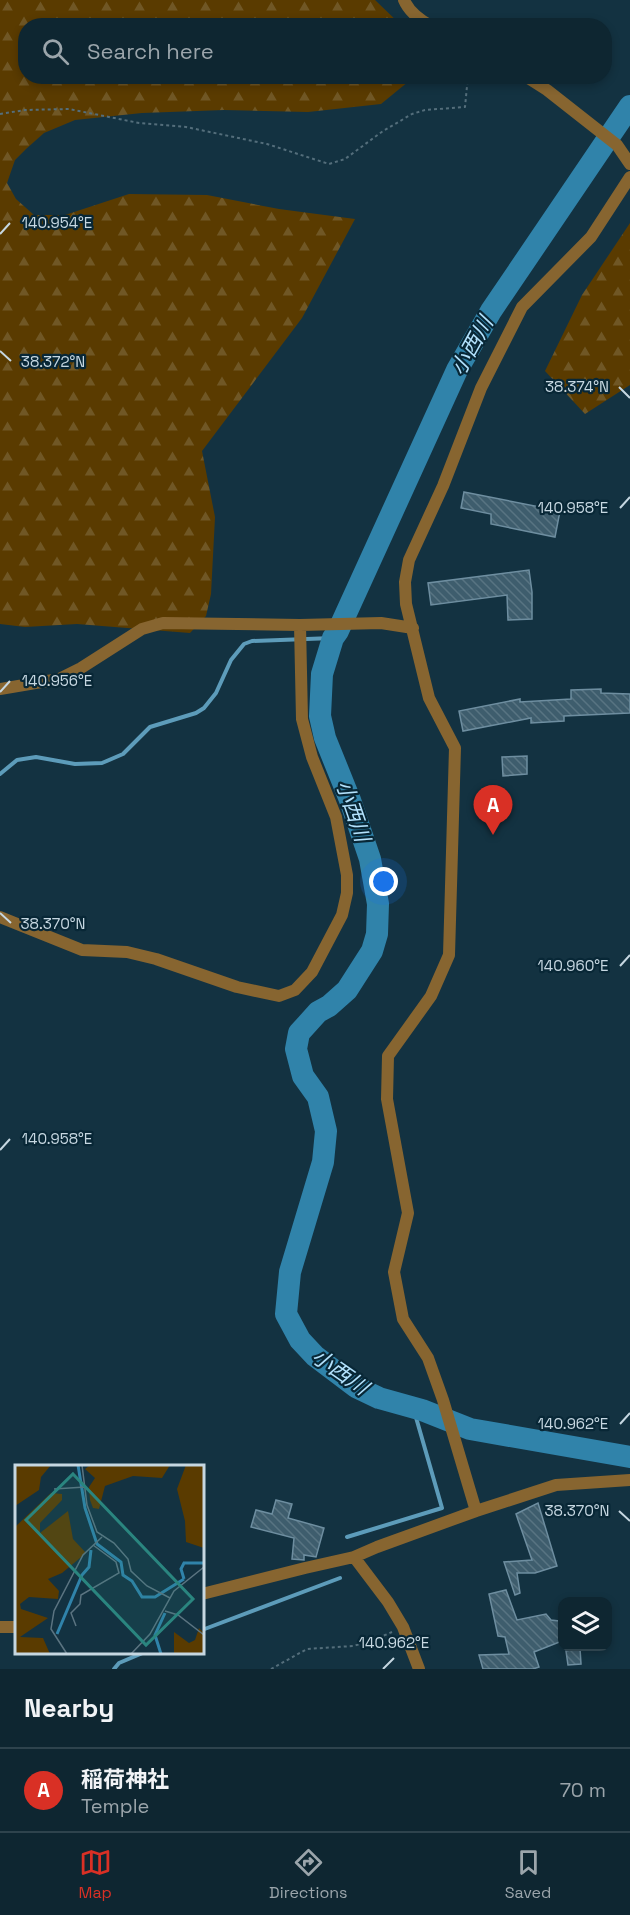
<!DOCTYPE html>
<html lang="en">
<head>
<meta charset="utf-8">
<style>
  body { margin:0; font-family:"Space Grotesk","Noto Sans JP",sans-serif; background:#1c323d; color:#f1f3f6 }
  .controls { position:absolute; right:18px; bottom:18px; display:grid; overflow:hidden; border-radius:12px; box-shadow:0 3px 9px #0003 }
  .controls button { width:54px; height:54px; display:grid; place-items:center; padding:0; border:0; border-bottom:2px solid #2e434d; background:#0e2631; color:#f1f3f6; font:30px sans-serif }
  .you { position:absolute; left:384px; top:882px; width:21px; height:21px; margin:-15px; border:4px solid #fff; border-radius:50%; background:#1a73e8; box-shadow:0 0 0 9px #1a73e833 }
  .badge { display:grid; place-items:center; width:39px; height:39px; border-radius:50%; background:#d93025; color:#fff; font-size:20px; font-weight:700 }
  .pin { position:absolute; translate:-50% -50px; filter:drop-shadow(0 2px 3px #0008) }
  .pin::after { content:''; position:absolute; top:32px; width:21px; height:18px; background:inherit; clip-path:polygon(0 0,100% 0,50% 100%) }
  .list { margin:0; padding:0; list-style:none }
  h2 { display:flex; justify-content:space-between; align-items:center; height:78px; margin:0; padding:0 24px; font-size:26px }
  h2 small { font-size:20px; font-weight:400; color:#9ba5ab }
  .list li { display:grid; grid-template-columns:39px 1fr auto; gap:18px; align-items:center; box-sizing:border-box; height:84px; padding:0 24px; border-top:2px solid #2e434d }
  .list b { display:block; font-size:22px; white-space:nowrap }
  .list p { margin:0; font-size:20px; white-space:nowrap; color:#9ba5ab }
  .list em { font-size:20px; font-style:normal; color:#9ba5ab }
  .icon { flex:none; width:33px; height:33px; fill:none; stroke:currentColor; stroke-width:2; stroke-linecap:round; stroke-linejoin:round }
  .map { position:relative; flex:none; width:630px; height:1669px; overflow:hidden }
  .search { position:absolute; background:#0e2631; box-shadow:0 3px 9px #0003; left:18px; right:18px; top:18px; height:66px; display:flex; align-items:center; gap:15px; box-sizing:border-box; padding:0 21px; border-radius:24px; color:#9ba5ab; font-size:22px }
  .sheet { height:162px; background:#0e2631 }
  nav { display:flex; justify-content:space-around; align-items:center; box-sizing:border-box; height:84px; border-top:2px solid #2e434d; background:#0e2631; font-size:16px; color:#9ba5ab }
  nav a { display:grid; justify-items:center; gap:3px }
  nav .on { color:#d93025 }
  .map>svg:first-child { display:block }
  .forest { fill:url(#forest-firs) }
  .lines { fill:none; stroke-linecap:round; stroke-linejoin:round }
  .stream { stroke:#5d9cba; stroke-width:4 }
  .river { stroke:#3083aa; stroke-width:22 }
  .building { fill:url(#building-back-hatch); stroke:#6e8ea0; stroke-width:1.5 }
  .path { stroke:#546e7b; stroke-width:2; stroke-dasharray:3 3; stroke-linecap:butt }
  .minor { stroke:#876530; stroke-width:12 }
  .ticks { fill:none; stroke:#c6d7e1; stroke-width:2 }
  .labels { text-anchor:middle; stroke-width:4.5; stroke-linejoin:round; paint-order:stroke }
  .water-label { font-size:21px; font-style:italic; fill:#b3e2fd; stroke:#082736 }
  .inset-river { fill:none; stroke:#3083aa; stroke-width:3 }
  .inset-road { fill:none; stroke:#5b7481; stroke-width:1.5 }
  .view { fill:#2a857f; fill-opacity:0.15; stroke:#2a857f; stroke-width:3 }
  .inset-edge { fill:none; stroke:#c6d7e1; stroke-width:3 }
  .ticks-label { font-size:15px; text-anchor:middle; fill:#c6d7e1; stroke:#082736; stroke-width:4.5; stroke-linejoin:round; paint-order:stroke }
</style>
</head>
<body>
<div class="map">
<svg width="630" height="1669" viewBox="0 0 630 1669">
  <defs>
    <pattern id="forest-firs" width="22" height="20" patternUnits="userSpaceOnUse" patternTransform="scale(1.5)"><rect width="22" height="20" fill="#5a3b00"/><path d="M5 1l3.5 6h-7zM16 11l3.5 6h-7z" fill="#705725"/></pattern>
    <pattern id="building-back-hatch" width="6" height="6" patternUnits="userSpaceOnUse" patternTransform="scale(1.5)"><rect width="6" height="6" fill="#3e5d6d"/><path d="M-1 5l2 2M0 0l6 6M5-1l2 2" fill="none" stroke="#587482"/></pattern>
  </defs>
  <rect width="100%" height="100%" fill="#133241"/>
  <path class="forest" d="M0,0h375l26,25 -375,1v50l388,1 -33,27 -73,8 -84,-2 -82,3 -67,7 -31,13 -18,16 -11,11 -8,23 9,16 18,16h31l64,-21 78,1 72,14 76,10 -53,99 -100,133 13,66 -4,77 -5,22 -16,17 -113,-9 -52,3 -25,-3z
    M630,223v162l-45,29 -40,-43 37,-76z"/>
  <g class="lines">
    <path class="stream" d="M0,774l17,-14 19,-3 39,7 27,-1 21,-9 27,-27 46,-14 8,-5 12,-15 15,-33 13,-16 8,-3 81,-3
      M347,1537l95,-29 -29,-101
      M202,1630l138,-52
      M114,1669l5,-6 26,-11"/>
    <path class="river" d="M630,106l-139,205 -34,59 -119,261 -5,7 -11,36 -2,42 5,22 25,62 20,59 8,45 -1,30 -5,17 -25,39 -18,16 -11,6 -19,21 -3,16 7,27 15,21 8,34 -3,31 -33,110 -4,42 14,26 15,16 41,31 23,11 43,12 48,19 160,28"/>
  </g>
  <path class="building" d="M464,492l96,19 -5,26 -64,-13v-10l-30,-6z
    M529,570l3,22v27l-24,1 -1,-25 -76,10 -3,-22z
    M601,689v4l29,1v19l-66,3v5l-33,2v-5l-68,13 -4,-20 61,-12v3l51,-3v-9z
    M527,756v18l-24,2 -1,-19z
    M276,1500l16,4 -4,14 36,10 -8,29 -12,-2v5l-12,-1 2,-21 -43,-11 5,-17 16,4z
    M538,1503l19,63 -22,7h-18l3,20 -5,2 -11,-33 28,-2 -16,-46z
    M506,1590l11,30 29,-6 5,6 8,1 3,10v10l-28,11 5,15 -6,2h-50l-4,-14 30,-1 -4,-17 -7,-1 -9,-42z
    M580,1648l1,16 -13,1 -2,-14z"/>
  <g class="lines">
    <path class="path" d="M0,114l25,-4 44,-1 70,14 47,4 81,17 62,20 16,-5 38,-28 29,-17 13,-4 40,-3 3,-31
      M271,1669l36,-20 46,-3 16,-4 23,-10"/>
    <path class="minor" d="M404,0c5,12 16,20 27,26
      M525,76l22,14 70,55 13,19
      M0,689l59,-10 22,-11 61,-39 21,-6 137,2 81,-2 32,5
      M0,917l82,33 45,2 29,7 81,28 42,9 16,-6 17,-18 30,-57 5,-22v-18l-11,-58 -24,-60 -10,-38 -2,-94
      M476,1511l-33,-111 -15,-42 -25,-39 -9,-47 14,-59 -21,-114 1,-43 43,-60 18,-41 6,-207 -26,-50 -23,-94 -1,-22 4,-22 34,-74 38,-98 41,-81 69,-70 39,-60
      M354,1557l34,45 15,25 16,42
      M202,1594l103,-26 49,-11 23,-10 99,-36 80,-26 74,-5
      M0,1627h16"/>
  </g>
  <path class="ticks" d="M0,234l10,-11M0,351l11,10M619,387l11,11M620,508l10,-11M0,692l10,-11M0,913l11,10M620,966l10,-11M0,1150l10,-11M620,1424l10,-11M619,1511l11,10M383,1669l11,-11"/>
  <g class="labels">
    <g class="water-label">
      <text transform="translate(472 346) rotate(-61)" y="7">小西川</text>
      <text transform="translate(353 811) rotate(71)" y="7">小西川</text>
      <text transform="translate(340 1372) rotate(35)" y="7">小西川</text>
    </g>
  </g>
  <g transform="translate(15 1465)">
    <rect width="189" height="189" fill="#133241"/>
    <path d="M0,0h36l-10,12 -2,13 -24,16zM75,0h80l-8,13 -29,-2 -28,10 -6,23 -6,-1 -3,-8 -1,-13 6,-9 -10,-9zM171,0h18v83l-18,-6 -1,-21 -8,-32zM36,28l11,1v6l-22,23v10l28,-22 5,28 13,14 -24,20 -14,6 11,12 -1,8 -29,-2 -9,7 1,5 27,9 -28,19 23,1 7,16h-34l-1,-127zM184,163l5,5v21h-30v-22l15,11 6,-3z" fill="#5a3b00"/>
    <path class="inset-river" d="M63,0l7,43 12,36 24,18 2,13 9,6 10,16h13l29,-18M169,114l-3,-10 3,-6h20M42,169l25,-59 7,-8 2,-17M146,189l-6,-19 10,-22"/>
    <path class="inset-road" d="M67,0l5,40 10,27 17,11 14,16 3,12 16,15 23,12M39,24l31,-2M150,146l13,4 26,20M61,161l-5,-13 9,-9 1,-9 38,-22 -3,-11 -23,-17M52,189l-16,-25 3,-18 29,-56 19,-18M116,189l19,-20 24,-43 30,-24"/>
    <path class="view" d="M58,9l120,125 -47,46 -120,-125z"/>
    <rect width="189" height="189" class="inset-edge"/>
  </g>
  <g class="ticks-label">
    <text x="57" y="228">140.954°E</text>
    <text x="53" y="367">38.372°N</text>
    <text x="577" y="392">38.374°N</text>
    <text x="573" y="513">140.958°E</text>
    <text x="57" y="686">140.956°E</text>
    <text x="53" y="929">38.370°N</text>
    <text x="573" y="971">140.960°E</text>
    <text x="57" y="1144">140.958°E</text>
    <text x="573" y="1429">140.962°E</text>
    <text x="577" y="1516">38.370°N</text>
    <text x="394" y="1648">140.962°E</text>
  </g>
</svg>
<div class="controls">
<button><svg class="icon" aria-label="layers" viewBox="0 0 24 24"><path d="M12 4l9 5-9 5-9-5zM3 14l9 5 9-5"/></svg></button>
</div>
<div class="you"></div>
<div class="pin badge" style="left:493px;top:835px">A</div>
<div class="search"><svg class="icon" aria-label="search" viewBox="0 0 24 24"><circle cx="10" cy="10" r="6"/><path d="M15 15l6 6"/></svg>Search here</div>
</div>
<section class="sheet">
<h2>Nearby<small></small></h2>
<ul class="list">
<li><span class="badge">A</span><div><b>稲荷神社</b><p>Temple</p></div><em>70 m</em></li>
</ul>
</section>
<nav>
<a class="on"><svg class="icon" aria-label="map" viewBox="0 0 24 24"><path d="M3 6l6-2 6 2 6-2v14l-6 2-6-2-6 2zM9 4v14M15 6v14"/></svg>Map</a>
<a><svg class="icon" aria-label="directions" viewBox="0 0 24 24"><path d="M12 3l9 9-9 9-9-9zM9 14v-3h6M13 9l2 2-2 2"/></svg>Directions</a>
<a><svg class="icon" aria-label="saved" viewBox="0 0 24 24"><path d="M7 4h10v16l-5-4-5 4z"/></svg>Saved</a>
</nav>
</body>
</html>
